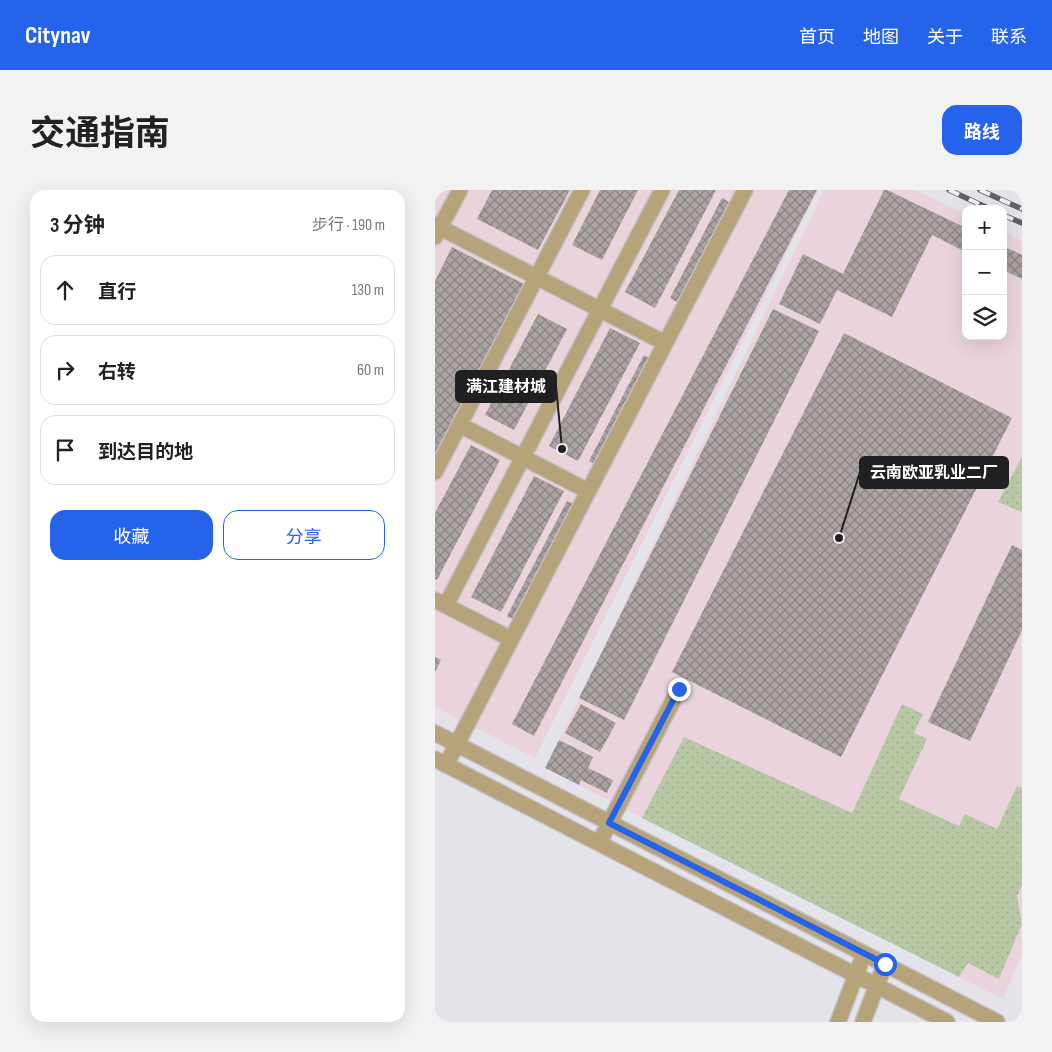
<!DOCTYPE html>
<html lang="zh">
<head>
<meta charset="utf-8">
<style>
  body { margin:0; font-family:"Sofia Sans Condensed","Noto Sans SC",sans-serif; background:#f2f2f2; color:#222 }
  .controls { position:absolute; right:15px; top:15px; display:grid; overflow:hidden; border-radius:10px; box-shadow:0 5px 20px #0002 }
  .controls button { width:45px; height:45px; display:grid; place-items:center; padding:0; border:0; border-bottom:1px solid #e0e0e0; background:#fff; color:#222; font:25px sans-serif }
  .stop { position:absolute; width:15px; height:15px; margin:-11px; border:4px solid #2563eb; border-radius:50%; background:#fff }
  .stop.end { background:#2563eb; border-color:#fff; box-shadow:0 1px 5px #0008 }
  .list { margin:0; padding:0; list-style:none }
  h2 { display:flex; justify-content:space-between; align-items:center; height:65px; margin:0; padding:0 20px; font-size:21px }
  h2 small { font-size:16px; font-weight:400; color:#767676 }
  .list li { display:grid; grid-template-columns:32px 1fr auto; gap:15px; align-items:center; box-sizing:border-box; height:70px; margin:0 10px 10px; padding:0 10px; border:1px solid #e0e0e0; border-radius:15px }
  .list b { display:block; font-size:19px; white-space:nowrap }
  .list em { font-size:16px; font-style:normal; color:#767676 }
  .actions { display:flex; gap:10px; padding:15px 20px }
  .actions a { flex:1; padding:11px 0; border:1px solid #2563eb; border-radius:15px; text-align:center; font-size:18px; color:#2563eb }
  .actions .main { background:#2563eb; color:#fff }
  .icon { flex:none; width:28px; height:28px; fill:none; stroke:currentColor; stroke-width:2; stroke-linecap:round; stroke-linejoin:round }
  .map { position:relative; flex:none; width:587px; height:832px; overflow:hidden; border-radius:15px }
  header { display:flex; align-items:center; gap:30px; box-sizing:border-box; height:70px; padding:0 25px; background:#2563eb; color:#fff }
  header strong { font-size:24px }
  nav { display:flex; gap:28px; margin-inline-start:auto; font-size:18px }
  .intro { display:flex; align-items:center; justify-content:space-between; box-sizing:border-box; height:120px; padding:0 30px }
  h1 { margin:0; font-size:35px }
  .button { padding:12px 22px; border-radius:15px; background:#2563eb; color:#fff; font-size:18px; font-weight:700 }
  main { display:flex; gap:30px; padding:0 30px }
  aside { flex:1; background:#fff; border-radius:15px; box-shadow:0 5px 20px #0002 }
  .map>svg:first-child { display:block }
  .commercial { fill:#ebd3dc }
  .industrial { fill:#ead3dd }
  .grass { fill:url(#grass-dots) }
  .building { fill:url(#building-cross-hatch) }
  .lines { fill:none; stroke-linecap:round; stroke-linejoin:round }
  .minor-casing { stroke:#c2c0c6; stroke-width:18 }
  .minor { stroke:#b6a379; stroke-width:15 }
  .rail-casing { stroke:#616164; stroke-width:5.5 }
  .rail { stroke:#f2f0f7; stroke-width:4; stroke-dasharray:11; stroke-linecap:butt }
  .route { stroke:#2563eb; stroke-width:6 }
  .leader { fill:none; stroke:#202022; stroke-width:2 }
  .callout-dot { fill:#202022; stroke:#f2f0f7; stroke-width:2 }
  .callout { fill:#202022; stroke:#202022; stroke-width:2 }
  .callout-label { font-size:16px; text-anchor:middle; font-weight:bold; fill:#fff }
</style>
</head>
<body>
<header>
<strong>Citynav</strong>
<nav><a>首页</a><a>地图</a><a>关于</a><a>联系</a></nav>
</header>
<div class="intro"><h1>交通指南</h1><a class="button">路线</a></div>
<main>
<aside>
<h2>3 分钟<small>步行 · 190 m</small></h2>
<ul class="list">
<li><svg class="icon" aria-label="ahead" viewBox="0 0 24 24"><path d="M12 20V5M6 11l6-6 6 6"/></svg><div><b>直行</b></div><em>130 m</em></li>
<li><svg class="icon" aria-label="right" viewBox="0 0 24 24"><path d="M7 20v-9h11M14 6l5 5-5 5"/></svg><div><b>右转</b></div><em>60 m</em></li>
<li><svg class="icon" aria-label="arrive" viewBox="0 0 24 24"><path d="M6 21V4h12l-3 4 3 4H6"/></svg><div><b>到达目的地</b></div></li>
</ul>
<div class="actions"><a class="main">收藏</a><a>分享</a></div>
</aside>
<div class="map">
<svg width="587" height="832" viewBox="0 0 587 832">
  <defs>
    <pattern id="grass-dots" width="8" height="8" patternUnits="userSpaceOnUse" patternTransform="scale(1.25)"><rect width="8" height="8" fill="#b8c8a5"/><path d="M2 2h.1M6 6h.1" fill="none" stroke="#9eac8e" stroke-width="1.8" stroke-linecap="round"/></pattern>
    <pattern id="building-cross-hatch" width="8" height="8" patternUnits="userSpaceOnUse" patternTransform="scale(1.25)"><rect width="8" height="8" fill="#aba3a1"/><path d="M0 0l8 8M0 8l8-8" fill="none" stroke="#8b8483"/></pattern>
  </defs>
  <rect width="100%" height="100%" fill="#e5e3ea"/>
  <path class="commercial" d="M0,0h383l-283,568 -100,-51z"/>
  <path class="industrial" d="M389,0h92l50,24v122h37v-104l19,9v713l-19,45 -361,-181 -63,-33 -20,-45z"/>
  <path class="grass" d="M587,267v55l-24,-10z
    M467,514l21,10 -9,19 13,6 -28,60 60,27 6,-12 32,15 20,-43 5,2v97l-5,12 5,27 -23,55 -31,-16 -9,14 -317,-159 42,-81 168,76z"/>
  <path class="building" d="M57,0h78l-32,60 -61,-31z
    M165,0h38l-36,70 -30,-15z
    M244,0h37l-61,118 -30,-16z
    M354,0h28l-283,546 -22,-12z
    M449,0h3l79,38v24l-34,-17 -40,82 -55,-27 -17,34 -41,-20 24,-50 40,20z
    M287,8l9,5 -52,100 -9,-5z
    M568,56l19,9v24l-19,-9z
    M17,57l72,37 -89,171v-174z
    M338,119l46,22 -195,389 -45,-22z
    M103,124l29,15 -53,101 -29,-15z
    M175,138l30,15 -62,118 -29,-15z
    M409,143l168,85 -171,339 -169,-85z
    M209,165l10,5 -55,106 -10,-5z
    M36,255l29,15 -63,120 -2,-1v-66z
    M99,286l30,15 -63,121 -30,-15z
    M132,311l11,5 -60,116 -11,-6z
    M577,355l10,5v80l-52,111 -42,-19z
    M0,467l6,3 -6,12z
    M146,514l35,19 -16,29 -35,-19z
    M124,550l34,17 -5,11 25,12 -6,13 -26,-13 -2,5 -34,-17z"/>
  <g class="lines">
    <defs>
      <path id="minor" d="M0,35l230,118
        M0,47l25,-47
        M25,235l128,66
        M0,282l147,-282
        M0,410l76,39
        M11,415l216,-415
        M0,543l562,289
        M0,569l512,263
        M11,575l299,-575
        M164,653l80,-154
        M403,832l26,-68
        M428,832l22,-58"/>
    </defs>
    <use href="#minor" class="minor-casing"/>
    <use href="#minor" class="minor"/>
    <defs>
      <path id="rail" d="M514,0l41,19
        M545,0l42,19
        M568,25l19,8"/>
    </defs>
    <use href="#rail" class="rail-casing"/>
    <use href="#rail" class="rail"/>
  </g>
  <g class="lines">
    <path class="route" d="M244,499l-70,134 276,141"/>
  </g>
  <path class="leader" d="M127 259L121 196M404 348L425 282"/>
  <g class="callout-dot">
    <circle cx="127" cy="259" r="5"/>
    <circle cx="404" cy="348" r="5"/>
  </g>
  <g class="callout">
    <rect x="21" y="181" width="100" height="31" rx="5"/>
    <rect x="425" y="267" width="148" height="31" rx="5"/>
  </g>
  <g class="callout-label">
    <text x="71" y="202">满江建材城</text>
    <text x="499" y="288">云南欧亚乳业二厂</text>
  </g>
</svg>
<div class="controls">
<button>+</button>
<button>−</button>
<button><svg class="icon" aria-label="layers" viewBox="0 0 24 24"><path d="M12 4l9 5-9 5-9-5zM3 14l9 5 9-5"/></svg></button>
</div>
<div class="stop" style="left:450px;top:774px"></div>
<div class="stop end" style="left:244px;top:499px"></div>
</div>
</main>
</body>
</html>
